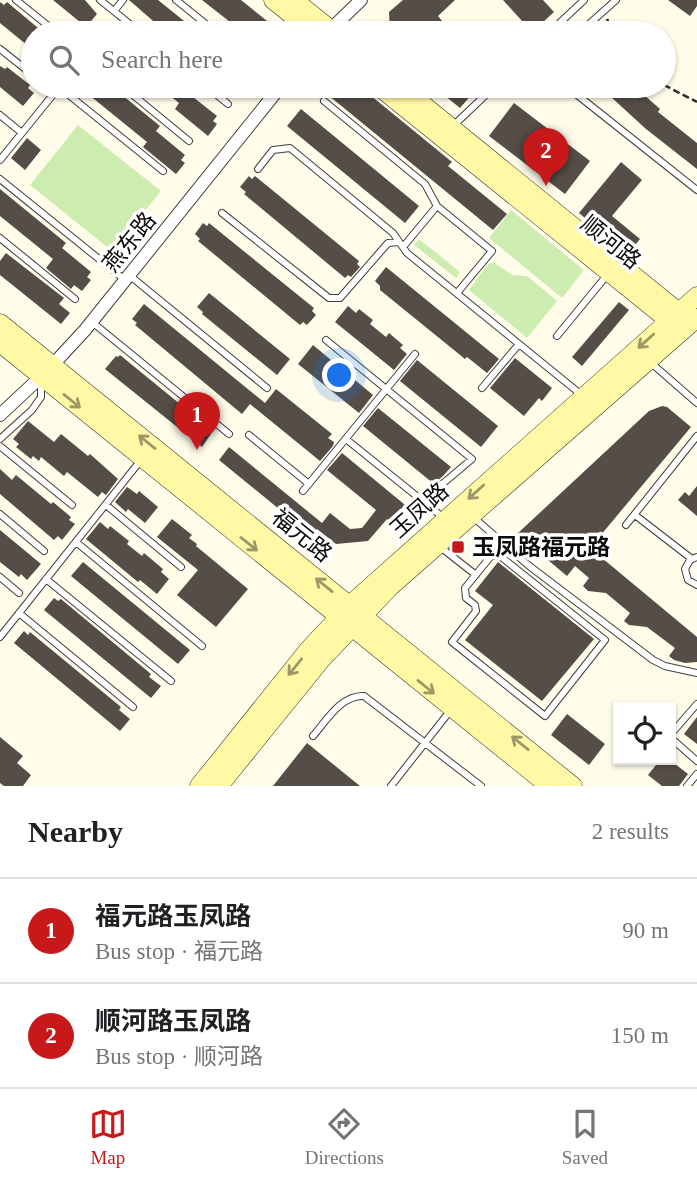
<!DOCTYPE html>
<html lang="en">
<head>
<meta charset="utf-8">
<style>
  body { margin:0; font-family:"Times New Roman","Noto Sans SC",serif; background:#f6f6f6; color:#202124 }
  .controls { position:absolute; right:21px; bottom:21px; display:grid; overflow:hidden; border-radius:0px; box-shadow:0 2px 5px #0004 }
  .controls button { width:63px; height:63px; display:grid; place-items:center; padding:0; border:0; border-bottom:2px solid #e0e0e0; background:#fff; color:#202124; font:35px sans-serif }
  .you { position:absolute; left:340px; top:376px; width:24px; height:24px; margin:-18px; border:5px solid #fff; border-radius:50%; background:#1a73e8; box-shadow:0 0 0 10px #1a73e833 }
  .badge { display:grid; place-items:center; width:46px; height:46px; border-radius:50%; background:#c7181a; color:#fff; font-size:23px; font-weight:700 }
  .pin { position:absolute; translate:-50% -58px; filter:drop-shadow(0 2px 4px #0008) }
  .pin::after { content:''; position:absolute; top:37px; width:24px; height:21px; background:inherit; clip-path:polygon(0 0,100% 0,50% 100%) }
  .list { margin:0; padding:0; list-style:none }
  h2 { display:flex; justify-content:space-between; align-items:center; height:91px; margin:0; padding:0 28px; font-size:30px }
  h2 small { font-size:23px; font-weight:400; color:#757577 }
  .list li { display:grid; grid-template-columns:46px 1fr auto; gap:21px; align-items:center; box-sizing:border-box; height:105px; padding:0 28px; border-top:2px solid #e0e0e0 }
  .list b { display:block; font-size:26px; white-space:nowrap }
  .list p { margin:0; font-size:23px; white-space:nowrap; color:#757577 }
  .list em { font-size:23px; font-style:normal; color:#757577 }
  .icon { flex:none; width:38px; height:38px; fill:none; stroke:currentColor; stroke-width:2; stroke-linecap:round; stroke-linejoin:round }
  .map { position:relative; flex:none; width:697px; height:786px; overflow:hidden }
  .search { position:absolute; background:#fff; box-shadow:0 2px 5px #0004; left:21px; right:21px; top:21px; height:77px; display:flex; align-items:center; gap:18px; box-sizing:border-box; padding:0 24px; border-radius:38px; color:#757577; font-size:26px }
  .sheet { height:301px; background:#fff }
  nav { display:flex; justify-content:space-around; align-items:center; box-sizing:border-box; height:98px; border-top:2px solid #e0e0e0; background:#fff; font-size:19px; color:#757577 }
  nav a { display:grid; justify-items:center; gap:4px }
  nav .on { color:#c7181a }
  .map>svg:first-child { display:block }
  .green { fill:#cdedb0 }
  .building { fill:#554d47 }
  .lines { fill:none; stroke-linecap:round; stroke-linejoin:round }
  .lane-casing { stroke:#3e3e3e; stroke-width:8 }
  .street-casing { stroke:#3e3e3e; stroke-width:14 }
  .secondary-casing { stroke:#2d2d2d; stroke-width:19 }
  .path { stroke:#2d2d2d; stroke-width:2.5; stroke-dasharray:7 3.5; stroke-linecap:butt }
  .lane { stroke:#fff; stroke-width:6 }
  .street { stroke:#fff; stroke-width:12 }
  .secondary { stroke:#fff8a5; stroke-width:18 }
  .oneway { stroke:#9d9967 }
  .poi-dot { fill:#c7181a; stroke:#fff; stroke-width:2.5 }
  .labels { text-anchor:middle; stroke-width:7; stroke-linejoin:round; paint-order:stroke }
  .street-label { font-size:23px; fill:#0b0b0b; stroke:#fff }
  .poi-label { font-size:23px; font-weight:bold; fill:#0b0b0b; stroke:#fff; text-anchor:start }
</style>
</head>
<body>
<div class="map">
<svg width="697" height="786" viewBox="0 0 697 786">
  <rect width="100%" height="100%" fill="#fffcea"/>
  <path class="green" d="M78,125l83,66 -49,60 -82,-66z
    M511,210l73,60 -22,28 -73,-60z
    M419,239l41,33 -4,6 -42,-33z
    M494,263l19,12 14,1 30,25 -30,37 -58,-48 19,-26z"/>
  <path class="building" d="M53,0h32l12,14 -11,13z
    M129,0h29l41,33h-32z
    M202,0h39l41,33h-38z
    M403,0h52l-17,16 14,17h-62l-1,-21z
    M503,0h40l11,12 -22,20z
    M668,0h29v6l-7,10z
    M0,2l4,3 3,-3 37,31h-11v17l-33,-27z
    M0,66l5,3 2,-2 23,18 -2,3 6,5 -11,13 -23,-19z
    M78,86h33l49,40 -4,5 29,24 -4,5 4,3 -9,11 -33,-27 4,-5z
    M158,86h26l6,4 -2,3 29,23 -4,5 4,3 -9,12 -33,-27 4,-6z
    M335,86h24l93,76 -4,4 59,48 -14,16 -165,-135z
    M433,86h46l-19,22z
    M599,86h35l26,23 -2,3 39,31v26l-51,-40z
    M514,103l76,58 -25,33 -76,-58z
    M301,109l118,97 -14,17 -118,-97z
    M27,138l14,12 -16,20 -14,-12z
    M621,162l21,18 -30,36 28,23 -12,15 -49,-41z
    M249,176l3,3 3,-3 104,85 -2,3 3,3 -9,10 -3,-2 -3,3 -101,-84 2,-2 -6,-5z
    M0,189l66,54 -4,5 29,24 -4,5 4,3 -9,11 -8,-6 -3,4 -25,-21 7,-9 -53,-43z
    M203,223l4,3 2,-3 105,85 -2,3 4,4 -9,10 -4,-3 -3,3 -102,-84 2,-2 -5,-5z
    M6,253l58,45 -5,6 11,9 -9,11 -61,-49v-14z
    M386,267l113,92 -12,14 -20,-16 -2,2 -85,-69v-4l-5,-5z
    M209,293l81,66 -13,16 -75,-61 1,-2 -6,-5z
    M619,302l10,8 -47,56 -10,-9z
    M144,304l121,99 11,-14 56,45 -4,4 6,4 -1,4 -13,15 -70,-57 -8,10 -107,-89 2,-2 -5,-4z
    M348,306l8,7 3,-4 14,11 -3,4 16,13 3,-4 14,12 -3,3 7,6 -13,16 -59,-48z
    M313,345l60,50 -14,18 -61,-49z
    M120,355l93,76 -11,16 -97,-78 11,-13 2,1z
    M515,358l37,30 -10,13 -3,-3 -15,18 -34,-28z
    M417,360l81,66 -17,21 -81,-66z
    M662,406l5,1 24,20 -101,121 107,89v25l-12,1 -11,-3 -5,-4 6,-8 -28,-21 -18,-2 -5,-4 6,-8 -24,-20 -18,-2 -5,-5 6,-8 -14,-12 -8,10 -50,-42 132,-123z
    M378,408l73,59 -7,8 -10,9 -71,-58z
    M28,421l26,21 7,-8 27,22 2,-2 28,25 -12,16 -4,-3 -4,5 -26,-21 -5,-4 -3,4 -23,-19 -2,4 -6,-5 -2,3 -15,-12 3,-3 -6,-5z
    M229,447l93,76 8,-10 20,16 12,-1 14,-18 -49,-40 15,-17 68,56 -14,17 -9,-7 -19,22 -32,3 -19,-15 -5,7 -93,-76z
    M0,469l12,11 4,-5 35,29 2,-2 18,15 -2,3 6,4 -13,16 -4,-4 -4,4 -54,-46z
    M697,486v30l-19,-16 7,-8 4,4z
    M127,487l10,7 2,-3 19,16 -13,16 -17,-14 -2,3 -11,-10z
    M172,519l20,16 -3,3 8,6 -1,2 52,43 -32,38 -39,-32 21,-25 -41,-33z
    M100,522l8,7 2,-3 19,15 -2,3 15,12 2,-3 19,16 -2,3 8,7 -12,15 -17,-14 -2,2 -52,-43z
    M0,530l41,34 -14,16 -6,-6 -2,3 -19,-15z
    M83,562l107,88 -12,14 -107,-88z
    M498,562l96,77 -52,62 -77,-61 28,-35 -18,-14z
    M54,598l4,3 3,-2 90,75 -2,3 12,9 -10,12 -107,-88z
    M24,631l4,4 2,-3 91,75 -2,3 11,9 -10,12 -106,-88z
    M567,714l38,30 -16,21 -38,-30z
    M697,717v27l-13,-10z
    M0,737l23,19 -6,7 14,12 -8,11h-19l-4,-3z
    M307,743l53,43h-87z
    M660,760h10l18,14 -9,12h-17l-14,-11z"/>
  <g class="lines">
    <defs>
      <path id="lane" d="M16,0l41,33
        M100,0l41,33
        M176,0l41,33
        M114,11l9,-11
        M549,33l35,-33
        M579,33l37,-33
        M0,49l33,26
        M122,86l67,55
        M206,86l22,18
        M566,86l131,104
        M59,87l104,84
        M324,101l101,83 12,22
        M0,115l22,18
        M453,126l42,-40
        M0,160l60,-74
        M258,169l15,-19 17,-2 103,85 14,20 176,143
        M0,179l125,101
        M222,213l107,85h11l48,-55 11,-1
        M0,238l75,61
        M403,247l34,-41 55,45 -35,42
        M129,275l138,113
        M92,322l137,112
        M557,336l51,-62
        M326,340l146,119 -50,42
        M650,362l47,41
        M482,388l37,-44
        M249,435l60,49
        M0,439l32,-29 9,-13v-15
        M346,439l99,80
        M0,446l72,59
        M303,491l112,-137
        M106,505l75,62
        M0,514l44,37
        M635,515l57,44
        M472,516l56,49 125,95 12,6 32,7
        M626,525l71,-89
        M76,542l126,104
        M439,546l37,29
        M491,556h9l105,84 -60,76 -93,-74 24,-31 -1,-6 -9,-7 -1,-10z
        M697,557l-7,3 -5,9 3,11 9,5
        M0,577l19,16
        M46,579l125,102
        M19,613l114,94
        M0,637l141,-177
        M671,734l26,-30
        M313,736c14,-16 28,-41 51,-40l117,90
        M671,738l26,23
        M391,786l59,-75
        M687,786l10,-12"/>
      <path id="street" d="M327,33l34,-33
        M0,415l48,-45 37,-40 196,-244"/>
      <path id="secondary" d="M273,0l41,33
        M294,0l41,33
        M378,86l300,242
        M400,86l286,232
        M0,323l573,463
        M0,343l549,443
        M199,786l110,-137 44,-47 344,-306
        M219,786l102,-126 70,-74 306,-268"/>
    </defs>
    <use href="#lane" class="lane-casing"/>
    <use href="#street" class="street-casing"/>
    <use href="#secondary" class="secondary-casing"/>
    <path class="path" d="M607,19l6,14
      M664,85l33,17"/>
    <use href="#lane" class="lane"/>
    <use href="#street" class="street"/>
    <use href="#secondary" class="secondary"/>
  </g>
  <defs><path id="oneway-shaft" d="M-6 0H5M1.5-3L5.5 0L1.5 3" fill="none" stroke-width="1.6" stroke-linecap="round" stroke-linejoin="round" transform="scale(1.75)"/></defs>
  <g class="oneway">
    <use href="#oneway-shaft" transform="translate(646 341) rotate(138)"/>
    <use href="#oneway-shaft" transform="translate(72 401) rotate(39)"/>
    <use href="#oneway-shaft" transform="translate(147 442) rotate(-141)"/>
    <use href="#oneway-shaft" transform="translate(476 492) rotate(138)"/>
    <use href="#oneway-shaft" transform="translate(249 544) rotate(39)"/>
    <use href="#oneway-shaft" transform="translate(324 585) rotate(-141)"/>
    <use href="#oneway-shaft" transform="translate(295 667) rotate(129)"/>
    <use href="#oneway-shaft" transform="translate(426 687) rotate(39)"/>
    <use href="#oneway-shaft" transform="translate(520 743) rotate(-141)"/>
  </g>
  <rect class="poi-dot" x="451" y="540" width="14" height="14" rx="3.5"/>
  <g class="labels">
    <g class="street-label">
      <text transform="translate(129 242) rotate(-51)" y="8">燕东路</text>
      <text transform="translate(611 242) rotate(39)" y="8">顺河路</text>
      <text transform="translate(419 510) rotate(-42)" y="8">玉凤路</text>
      <text transform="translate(302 535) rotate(39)" y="8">福元路</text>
    </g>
    <g class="poi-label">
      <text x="472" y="555">玉凤路福元路</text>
    </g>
  </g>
</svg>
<div class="controls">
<button><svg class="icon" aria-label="locate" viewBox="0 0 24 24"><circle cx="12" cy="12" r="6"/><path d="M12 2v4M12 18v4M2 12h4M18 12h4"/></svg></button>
</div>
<div class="you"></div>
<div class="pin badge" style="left:197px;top:450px">1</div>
<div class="pin badge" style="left:546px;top:186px">2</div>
<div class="search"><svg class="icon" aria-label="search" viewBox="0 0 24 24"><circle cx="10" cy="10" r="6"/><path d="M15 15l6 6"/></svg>Search here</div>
</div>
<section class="sheet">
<h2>Nearby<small>2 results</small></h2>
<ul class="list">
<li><span class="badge">1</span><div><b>福元路玉凤路</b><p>Bus stop · 福元路</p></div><em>90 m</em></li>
<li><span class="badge">2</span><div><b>顺河路玉凤路</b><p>Bus stop · 顺河路</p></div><em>150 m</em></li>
</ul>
</section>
<nav>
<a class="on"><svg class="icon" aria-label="map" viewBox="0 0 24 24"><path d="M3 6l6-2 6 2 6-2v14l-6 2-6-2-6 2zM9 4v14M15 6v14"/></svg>Map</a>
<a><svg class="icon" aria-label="directions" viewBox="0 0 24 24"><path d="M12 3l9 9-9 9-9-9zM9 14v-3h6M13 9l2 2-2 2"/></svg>Directions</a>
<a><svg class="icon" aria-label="saved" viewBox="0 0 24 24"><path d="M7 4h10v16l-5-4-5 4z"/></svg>Saved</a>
</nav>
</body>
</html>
